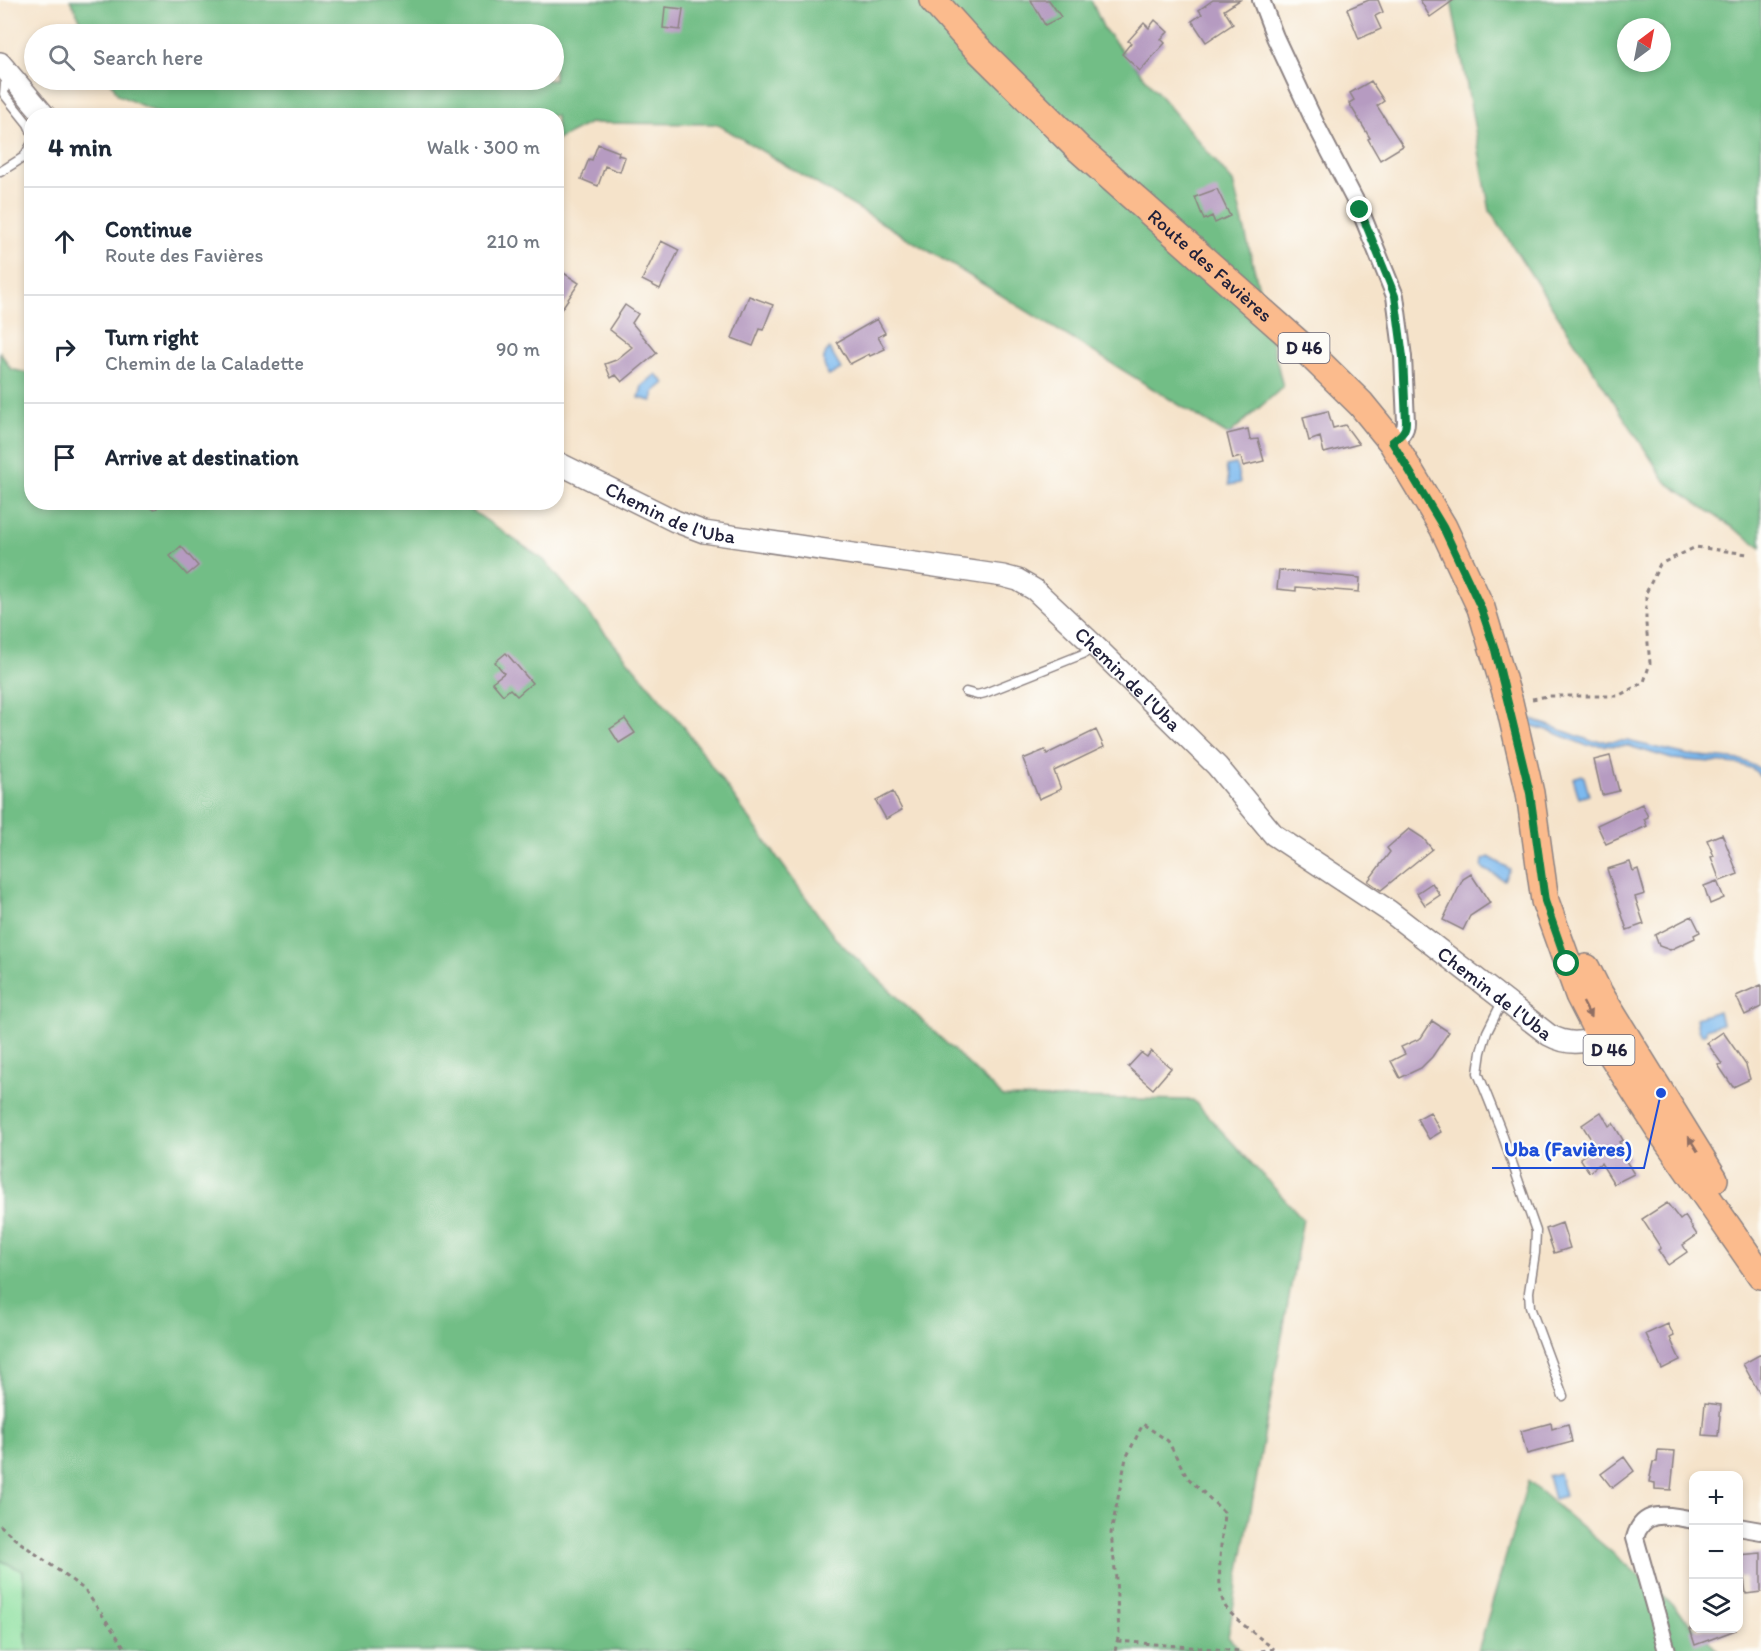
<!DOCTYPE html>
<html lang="en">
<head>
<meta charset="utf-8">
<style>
  body { margin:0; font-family:Itim,sans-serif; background:#f6f6f7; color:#1f2937 }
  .controls { position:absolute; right:18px; bottom:18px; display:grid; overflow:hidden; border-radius:12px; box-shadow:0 3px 9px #0003 }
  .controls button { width:54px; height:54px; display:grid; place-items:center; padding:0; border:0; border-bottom:2px solid #e0e1e3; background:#fff; color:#1f2937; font:30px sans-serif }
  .compass { position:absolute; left:1617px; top:18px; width:54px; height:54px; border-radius:50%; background:#fff; box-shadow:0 3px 9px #0003; rotate:32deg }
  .stop { position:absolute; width:18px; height:18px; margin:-14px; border:4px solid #0b8043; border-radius:50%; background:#fff }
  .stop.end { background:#0b8043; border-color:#fff; box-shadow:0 2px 6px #0008 }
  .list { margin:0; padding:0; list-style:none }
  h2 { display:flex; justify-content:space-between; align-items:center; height:78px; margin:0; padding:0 24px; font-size:26px }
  h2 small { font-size:20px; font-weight:400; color:#747a83 }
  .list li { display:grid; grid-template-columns:39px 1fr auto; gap:18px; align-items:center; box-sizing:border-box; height:108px; padding:0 24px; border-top:2px solid #e0e1e3 }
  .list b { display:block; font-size:22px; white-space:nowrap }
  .list p { margin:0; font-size:20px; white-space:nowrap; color:#747a83 }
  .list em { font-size:20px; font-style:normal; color:#747a83 }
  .icon { flex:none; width:33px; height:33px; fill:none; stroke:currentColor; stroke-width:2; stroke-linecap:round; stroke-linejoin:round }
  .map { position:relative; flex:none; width:1761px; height:1651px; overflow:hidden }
  .search { position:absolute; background:#fff; box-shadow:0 3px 9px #0003; left:24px; top:24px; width:540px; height:66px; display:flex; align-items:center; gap:15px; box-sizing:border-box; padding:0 21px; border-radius:33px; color:#747a83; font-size:22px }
  .panel { position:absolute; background:#fff; box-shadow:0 3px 9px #0003; left:24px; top:108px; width:540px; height:402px; border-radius:24px }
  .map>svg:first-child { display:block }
  .green { fill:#8de0a0; stroke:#58816e; stroke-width:1.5 }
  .forest { fill:#72be86; stroke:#4a7060; stroke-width:1.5; fill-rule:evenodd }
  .water { fill:#7cb9ef; stroke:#4f6e95; stroke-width:1.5 }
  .building { fill:#b69bc1 }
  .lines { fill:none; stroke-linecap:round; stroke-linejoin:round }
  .service-casing { stroke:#8c8282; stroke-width:11 }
  .minor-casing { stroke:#8c8282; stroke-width:20 }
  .tertiary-casing { stroke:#8c8282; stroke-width:24 }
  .primary-casing { stroke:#8c8282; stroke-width:30 }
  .path { stroke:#8c8282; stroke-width:3; stroke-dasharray:4.5 4.5; stroke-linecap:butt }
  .service { stroke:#fff; stroke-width:8 }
  .minor { stroke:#fff; stroke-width:16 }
  .tertiary { stroke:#fff; stroke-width:21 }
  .primary { stroke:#fbbb8d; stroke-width:27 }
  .oneway { fill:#8e6e64 }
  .route { stroke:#0b8043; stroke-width:8 }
  .labels { text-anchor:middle; stroke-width:4.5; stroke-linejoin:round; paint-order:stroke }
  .shield { fill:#fdfcf7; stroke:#646373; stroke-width:1.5 }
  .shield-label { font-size:18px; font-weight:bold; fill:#22223b }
  .street-label { font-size:20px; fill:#22223b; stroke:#fdfcf7 }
  .leader { fill:none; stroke:#1d4ed8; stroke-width:2 }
  .callout-dot { fill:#1d4ed8; stroke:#fdfcf7; stroke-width:2 }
  .callout-label { font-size:21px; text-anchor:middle; font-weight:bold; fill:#1d4ed8; stroke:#fdfcf7; stroke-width:4.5; stroke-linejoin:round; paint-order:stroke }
</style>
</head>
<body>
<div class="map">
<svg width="1761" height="1651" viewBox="0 0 1761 1651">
  <rect width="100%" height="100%" fill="#fdfcf7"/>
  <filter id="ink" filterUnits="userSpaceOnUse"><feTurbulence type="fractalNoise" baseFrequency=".0167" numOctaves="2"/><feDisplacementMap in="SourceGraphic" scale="12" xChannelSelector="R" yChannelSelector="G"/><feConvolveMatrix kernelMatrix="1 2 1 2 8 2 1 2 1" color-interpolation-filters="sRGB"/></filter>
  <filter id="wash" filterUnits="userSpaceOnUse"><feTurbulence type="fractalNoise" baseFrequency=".008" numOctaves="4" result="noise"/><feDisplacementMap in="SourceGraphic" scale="24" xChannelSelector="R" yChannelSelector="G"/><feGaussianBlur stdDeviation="1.35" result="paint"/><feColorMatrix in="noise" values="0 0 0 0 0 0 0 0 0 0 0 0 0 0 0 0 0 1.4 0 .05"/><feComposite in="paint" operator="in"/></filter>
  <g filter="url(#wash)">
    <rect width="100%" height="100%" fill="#f5e3ca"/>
    <path class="green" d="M0,1560l23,11 4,80h-27z"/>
    <path class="forest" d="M70,0h1021l13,29 129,153 50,205 -55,48 -284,-175 -227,-136 -127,-1 -33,17 -1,-24 -393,-1 -45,-20 -8,-15h444v-46h-466z
      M1451,0h310v547l-95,-65 -176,-271zM1626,27h36v36h-36z
      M0,352l11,17 20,5 1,128 429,1 83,57 139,166 152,212 168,159 190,3 110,119 -75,418 14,14h-1215l-4,-80 -23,-11z
      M1528,1481l134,114 31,31 1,2 2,1 22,22h-240z"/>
    <path class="water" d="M829,348l12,21 -12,7c-6,-10 -8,-18 0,-28z
      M656,374l9,9 -11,9 -2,9 -13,-3 3,-12z
      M1236,464l4,19 -11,2 -3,-19z
      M1517,714l74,27h36l61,14 53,5 20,9v8l-8,-8 -14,-5 -67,-5 -43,-13 -44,-1 -34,-14 -32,-9z
      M1582,775l2,2 5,18 -10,3 -6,-20z
      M1489,857l21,12 -6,11 -22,-12 1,-8z
      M1719,1011l3,13 -16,5v4l-4,2 -4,-5 -2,-12z
      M1559,1473l6,23 -11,3 -6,-23z"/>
    <g id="blocks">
      <path class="building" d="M1031,0h18l12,17 -16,8z
        M1213,0h27l-16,10 9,14 -27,18 -14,-21 10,-7 -3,-4z
        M1369,0h9l5,12 -8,4 6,13 -22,10 -12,-30z
        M1420,0h34l-24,17z
        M665,7l18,2 -3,21 -17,-2z
        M1155,20l13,12 -7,7 4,4 -25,28 -18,-17 9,-11 -3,-2 16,-18 5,5z
        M1371,81l13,20 -7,5 26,40 -23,14 -12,-21 2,-1 -21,-35 5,-3 -4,-7z
        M598,144l21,8 -1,3 7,2 -5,15 -15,-6 -7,20 -17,-7 8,-20 3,1z
        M1217,189l13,27 -15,7 -3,-7 -8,4 -9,-23z
        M661,241l18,9 -19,39 -18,-9z
        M556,268l23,15 -23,34z
        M749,296l24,9 -10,25 -3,-1 -7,17 -21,-8z
        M625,305l13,9 -6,9 25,30 -35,29 -6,-7 -5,3 -6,-14 11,-4 16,-13 -23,-18z
        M877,319l8,14 -7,4 7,12 -15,7 -1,-2 -19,10 -13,-22z
        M1328,411l5,17 12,-3 14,19 -35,9 -4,-16 -11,4 -6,-24z
        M1248,429l2,11 8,-1 6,22 -21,5 -2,-9 -8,2 -6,-25z
        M181,546l17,20 -11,9 -17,-19z
        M1279,570l81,8 -1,14 -63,-5v4l-19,-2z
        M506,653l26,30 -15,13 -7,-7 -7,6 -11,-13 12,-9 -9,-11z
        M625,719l10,14 -16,10 -9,-14z
        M1096,730l8,17 -50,24 7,18 -22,10 -16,-40 22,-9 2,4z
        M1610,756l9,35 -17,4 -8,-35z
        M893,792l9,18 -16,9 -10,-18z
        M1642,804l6,13 -4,2 3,7 -41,18 -9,-19z
        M1409,829l14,9 9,11 -51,41 -13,-9 22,-29 -3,-4z
        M1722,834l16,40 -18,7 -9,-24 3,-1 -7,-16z
        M1630,862l3,9 5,-2 7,25 -10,3 9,27 -17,6 -20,-61z
        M1471,874l19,29 -20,13 -7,14 -20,-10 20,-41z
        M1717,881l7,17 -14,6 -6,-18z
        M1432,883l8,12 -15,10 -8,-12z
        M1692,916l8,16 -6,3 1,3 -25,12 -11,-4 -4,-11z
        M1761,985v22l-16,8 -9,-19z
        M1432,1021l17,11 -17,25 -11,11 -21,10 -9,-17 14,-7 -4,-7 20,-9z
        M1723,1032l23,33 4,14 -17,8 -15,-22 4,-1 -15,-21z
        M1151,1051l20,17 -18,21 -25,-22 13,-14 6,4z
        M1430,1112l11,20 -12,7 -12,-20z
        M1601,1112l8,14 4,-3 10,17 -4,2 11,16 -4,3 8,13 -20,10 -13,-21 -12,9 -9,-14 16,-11 -14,-22z
        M1667,1203l13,17 5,-4 12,19 -14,10 4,7 -19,13 -10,-15 3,-2 -19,-29z
        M1562,1223l8,25 -16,5 -8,-24z
        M1668,1324l6,12 -4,2 10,22 -18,9 -16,-35z
        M1761,1354v42l-18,-32z
        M1705,1403l16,2 -3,31 -16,-1z
        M1551,1423l1,6 16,-5 4,18 -45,12 -6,-23z
        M1658,1450l17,1 -4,39 -16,-1v-6l-6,-1 4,-20h4z
        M1624,1457l10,14 -22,17 -11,-14z
        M1761,1553v39l-15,2 -2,-17h-6v-22z
        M1690,1629h45l1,1 -41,15z"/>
    </g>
  </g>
  <g filter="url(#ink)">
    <use href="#blocks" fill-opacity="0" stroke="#8c8282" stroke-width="1.5"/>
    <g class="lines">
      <defs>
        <path id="service" d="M11,77l-6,7 -1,10 24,30 4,9
          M0,172l24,-15 8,-14
          M152,502l2,2
          M966,692l11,3 8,-2 98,-39 12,-7
          M1503,1000l-16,32 -6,20 -3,21 22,55 36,103 -1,22 -6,39 1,15 33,89"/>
        <path id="minor" d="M1261,0l14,37 43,92 42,81 35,86 8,61 3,65c0,10 -6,14 -14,20
          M1738,1527l23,4
          M1667,1651l-32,-113c8,-31 35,-22 59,-18"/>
        <g id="tertiary">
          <path d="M0,63l45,53"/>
          <path id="s1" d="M556,462l119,59 29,11 299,44 15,4 17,10 66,62 116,114 57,69 115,76 160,124c24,13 42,7 64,-7"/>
        </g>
        <g id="primary">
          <path id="s2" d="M933,0l36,40 110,109 228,202 54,53 31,38 51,85 38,81 28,94 21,91 15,108 34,94 21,41 58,91 103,148"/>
          <path d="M1586,968l11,22 117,189"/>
        </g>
      </defs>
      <use href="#service" class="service-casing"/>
      <use href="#minor" class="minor-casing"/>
      <use href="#tertiary" class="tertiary-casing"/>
      <use href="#primary" class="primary-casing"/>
      <path class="path" d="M1532,699l16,-3h70l26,-14 6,-19 -4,-39v-31l14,-29 36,-17 52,7
        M0,1525l14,13 71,52 42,61
        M1117,1641l122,10
        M1115,1651l4,-18 -3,-54 -5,-46 15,-75 17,-34 25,17 19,36 37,35c-1,22 -10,74 1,94 5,10 39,35 49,43
        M1261,1651l13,-2 4,2"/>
      <use href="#service" class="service"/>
      <use href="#minor" class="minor"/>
      <use href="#tertiary" class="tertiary"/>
      <use href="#primary" class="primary"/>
    </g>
    <defs><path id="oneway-solid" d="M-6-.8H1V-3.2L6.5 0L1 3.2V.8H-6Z" transform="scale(1.5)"/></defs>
    <g class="oneway">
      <use href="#oneway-solid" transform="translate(1587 1010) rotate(63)"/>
      <use href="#oneway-solid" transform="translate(1693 1144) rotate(-122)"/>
    </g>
  </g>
  <g class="lines" filter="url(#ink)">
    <path class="route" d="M1360,210l35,86 8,61 3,65c0,10 -6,14 -14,20l51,85 38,81 14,42 35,143 15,108 22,63"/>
  </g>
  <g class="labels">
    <g class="shield">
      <rect x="1278.5" y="333" width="51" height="30" rx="4.5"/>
      <rect x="1583.5" y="1035" width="51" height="30" rx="4.5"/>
    </g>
    <g class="shield-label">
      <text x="1304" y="354">D 46</text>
      <text x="1609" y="1056">D 46</text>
    </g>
    <g class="street-label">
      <text dy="7" stroke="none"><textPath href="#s2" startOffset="384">Route des Favières</textPath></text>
      <text dy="7" stroke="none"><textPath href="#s1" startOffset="126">Chemin de l'Uba</textPath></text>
      <text dy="7" stroke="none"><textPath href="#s1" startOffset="630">Chemin de l'Uba</textPath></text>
      <text dy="7" stroke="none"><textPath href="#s1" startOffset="1116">Chemin de l'Uba</textPath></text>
    </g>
  </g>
  <path class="leader" d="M1661 1093L1644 1168H1492"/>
  <circle class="callout-dot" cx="1661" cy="1093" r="6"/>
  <g class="callout-label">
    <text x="1568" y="1156">Uba (Favières)</text>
  </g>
</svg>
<div class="controls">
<button>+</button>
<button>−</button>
<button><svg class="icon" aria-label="layers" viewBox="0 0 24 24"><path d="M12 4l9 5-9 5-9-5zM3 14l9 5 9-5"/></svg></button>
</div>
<svg class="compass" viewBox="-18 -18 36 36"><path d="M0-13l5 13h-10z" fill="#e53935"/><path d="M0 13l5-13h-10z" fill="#747a83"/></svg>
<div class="stop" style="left:1567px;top:964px"></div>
<div class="stop end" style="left:1360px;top:210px"></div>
<div class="search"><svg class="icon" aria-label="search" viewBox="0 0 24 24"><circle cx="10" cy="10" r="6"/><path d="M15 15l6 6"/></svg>Search here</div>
<section class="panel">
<h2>4 min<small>Walk · 300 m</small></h2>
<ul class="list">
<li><svg class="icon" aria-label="ahead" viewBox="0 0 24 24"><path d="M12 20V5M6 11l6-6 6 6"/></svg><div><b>Continue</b><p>Route des Favières</p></div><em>210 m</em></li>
<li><svg class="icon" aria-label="right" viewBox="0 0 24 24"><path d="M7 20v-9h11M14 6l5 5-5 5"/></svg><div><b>Turn right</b><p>Chemin de la Caladette</p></div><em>90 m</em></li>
<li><svg class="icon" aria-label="arrive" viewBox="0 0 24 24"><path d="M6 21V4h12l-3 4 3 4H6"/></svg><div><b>Arrive at destination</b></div></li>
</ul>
</section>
</div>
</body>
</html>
